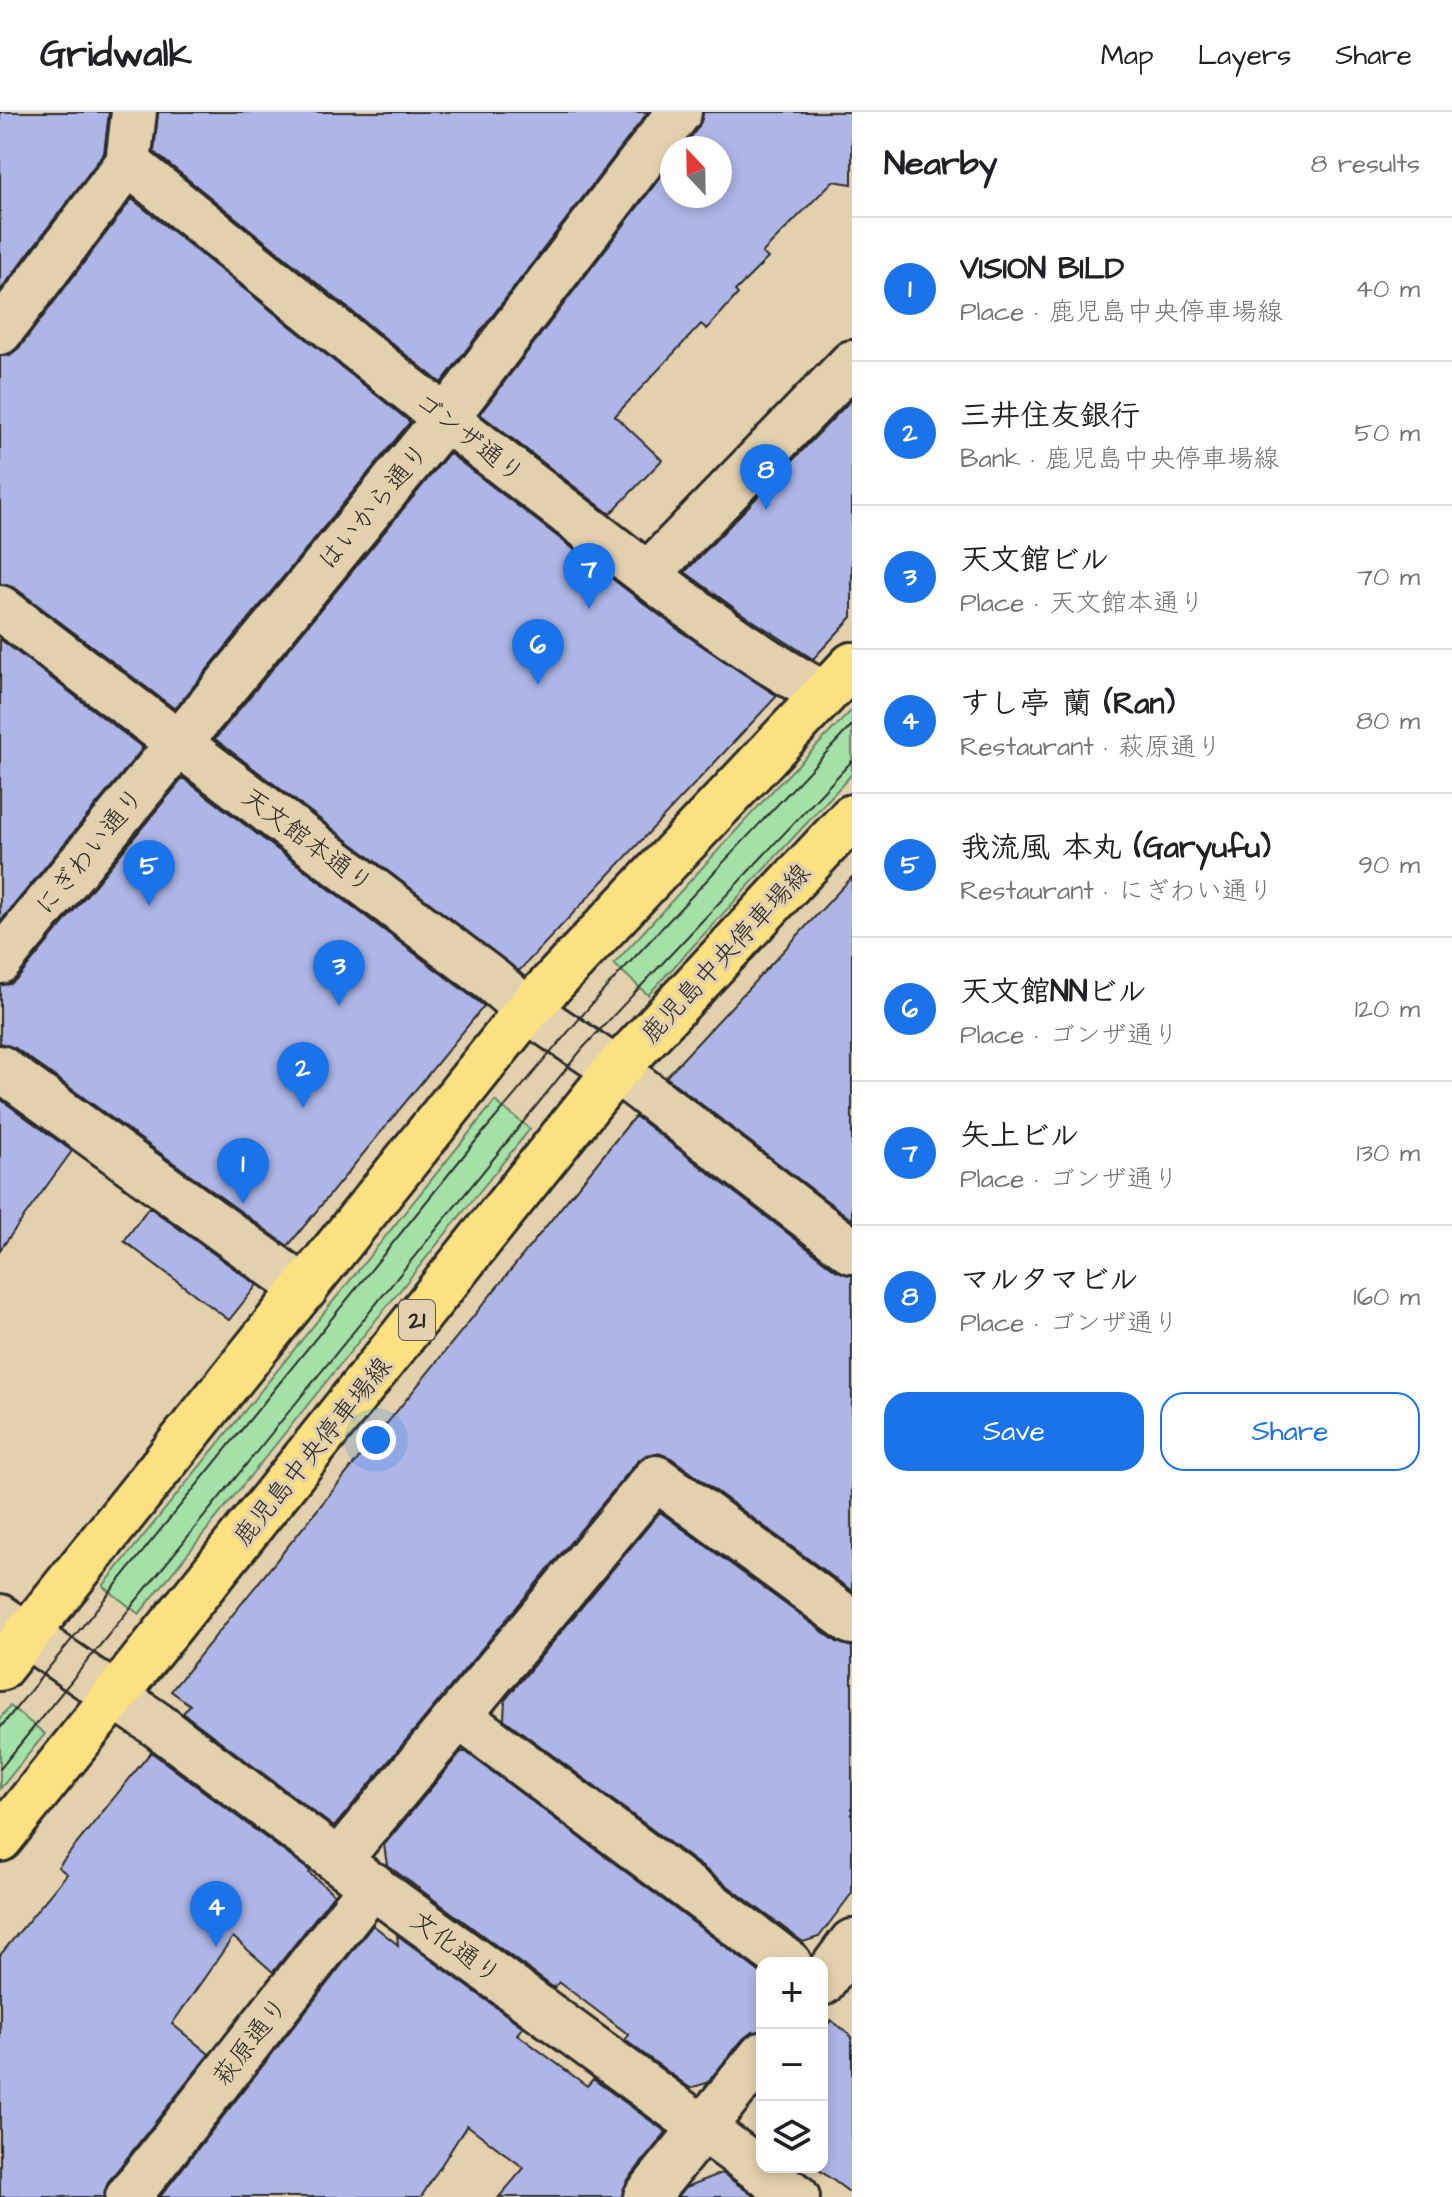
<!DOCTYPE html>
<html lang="en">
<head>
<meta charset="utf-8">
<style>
  body { margin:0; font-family:"Architects Daughter","Klee One",sans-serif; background:#f2f2f2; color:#202124 }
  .controls { position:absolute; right:24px; bottom:24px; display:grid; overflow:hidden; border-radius:16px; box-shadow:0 4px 12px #0003 }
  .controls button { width:72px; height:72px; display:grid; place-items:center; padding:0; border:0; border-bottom:2px solid #e0e0e0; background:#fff; color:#202124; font:40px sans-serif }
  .compass { position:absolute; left:660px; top:24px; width:72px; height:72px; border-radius:50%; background:#fff; box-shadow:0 4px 12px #0003; rotate:338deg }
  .you { position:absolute; left:376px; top:1328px; width:28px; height:28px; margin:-20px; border:6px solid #fff; border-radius:50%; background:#1a73e8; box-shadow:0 0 0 12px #1a73e833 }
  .badge { display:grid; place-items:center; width:52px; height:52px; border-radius:50%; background:#1a73e8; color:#fff; font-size:26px; font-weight:700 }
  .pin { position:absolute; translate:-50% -66px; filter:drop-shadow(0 2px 4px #0008) }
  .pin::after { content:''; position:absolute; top:42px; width:28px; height:24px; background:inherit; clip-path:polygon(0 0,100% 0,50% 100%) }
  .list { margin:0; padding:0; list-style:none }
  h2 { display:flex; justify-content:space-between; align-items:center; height:104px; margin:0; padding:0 32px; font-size:34px }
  h2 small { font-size:26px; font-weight:400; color:#757577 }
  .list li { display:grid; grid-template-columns:52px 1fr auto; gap:24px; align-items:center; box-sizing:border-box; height:144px; padding:0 32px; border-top:2px solid #e0e0e0 }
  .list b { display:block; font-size:30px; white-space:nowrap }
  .list p { margin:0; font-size:26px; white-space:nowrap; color:#757577 }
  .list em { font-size:26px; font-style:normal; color:#757577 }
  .actions { display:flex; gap:16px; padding:24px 32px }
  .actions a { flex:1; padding:18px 0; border:2px solid #1a73e8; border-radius:24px; text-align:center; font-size:28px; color:#1a73e8 }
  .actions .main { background:#1a73e8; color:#fff }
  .icon { flex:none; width:44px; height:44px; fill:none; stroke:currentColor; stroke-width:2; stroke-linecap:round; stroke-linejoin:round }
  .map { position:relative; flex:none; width:852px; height:2085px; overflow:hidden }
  header { display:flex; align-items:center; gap:48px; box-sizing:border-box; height:112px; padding:0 40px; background:#fff; border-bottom:2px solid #e0e0e0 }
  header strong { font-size:38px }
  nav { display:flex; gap:44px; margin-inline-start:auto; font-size:28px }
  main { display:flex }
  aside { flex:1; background:#fff }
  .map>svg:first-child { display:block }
  .green { fill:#a4e1a7; stroke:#688669; stroke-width:2 }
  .building { fill:#aeb6e7; stroke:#2b2b2b; stroke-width:2 }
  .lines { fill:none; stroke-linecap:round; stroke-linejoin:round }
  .minor-casing { stroke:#2b2b2b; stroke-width:50 }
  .major-casing { stroke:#2b2b2b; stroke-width:50 }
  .minor { stroke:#e3d1ae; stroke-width:44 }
  .major { stroke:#fbe180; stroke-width:44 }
  .tram { stroke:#2b2b2b; stroke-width:2 }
  .labels { text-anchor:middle; stroke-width:7; stroke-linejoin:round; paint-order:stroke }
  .shield { fill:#e3d1ae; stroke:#625d52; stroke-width:2 }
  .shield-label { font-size:24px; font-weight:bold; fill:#2b2b2b }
  .street-label { font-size:26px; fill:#2b2b2b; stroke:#e3d1ae }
</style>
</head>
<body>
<header>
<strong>Gridwalk</strong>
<nav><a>Map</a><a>Layers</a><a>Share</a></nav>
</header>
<main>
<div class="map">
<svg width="852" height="2085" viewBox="0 0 852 2085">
  <rect width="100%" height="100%" fill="#e3d1ae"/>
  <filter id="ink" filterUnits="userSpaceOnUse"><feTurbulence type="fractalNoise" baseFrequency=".0125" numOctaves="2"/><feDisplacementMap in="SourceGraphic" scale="16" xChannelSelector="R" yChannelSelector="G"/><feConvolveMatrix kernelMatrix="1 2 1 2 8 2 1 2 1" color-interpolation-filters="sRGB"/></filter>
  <g filter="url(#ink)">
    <path class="green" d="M852,598v64l-204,221 -34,-31 161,-176z
      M495,989l35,28 -391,485 -36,-28z
      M10,1594l35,28 -45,55v-71z"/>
    <path class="building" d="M0,0h109l-5,41 -104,138z
      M158,0h490l-207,271 -287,-231z
      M703,0h149v72l-19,-3 -71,72 6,5 -33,33 3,3 -31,35 -6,-5 -86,92 47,44 -52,54 -130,-100 192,-252v34h48v-48h-37l16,-22z
      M132,87l278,223 -235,287 -160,-121 -15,-4v-228l10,-1 10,-8z
      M852,287v218l-39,42 -72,-46 -56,-41z
      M449,341l231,178 97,65 -258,275 -304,-232z
      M0,527l143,109 -143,174z
      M183,666l301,228 -196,240 -273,-198 -15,-5v-58l10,-1 9,-7z
      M852,765v343l-186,-143z
      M0,987l72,52 -72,99z
      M635,1004l202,155 15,4v316l-181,-133 -13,-5 -12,2 -9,7 -303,365 -151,-114 7,-8 -19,-14z
      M149,1095l108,78 -28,35 -105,-79z
      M660,1400l177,130 15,5v246l-33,44 -16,5 -299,-223 1,-19z
      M151,1640l159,119 -1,2 25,21 -61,78 -40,-35 -61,87 37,30 -101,128 -4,15h-104v-242l67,-81 -9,-7z
      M461,1640h5l296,222v57l-10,1 -9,7 -36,44 -17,5 -65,-48 4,-5 -70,-53 -5,6 -167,-123 -3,-20z
      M373,1813l25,20 -1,-10 126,92 -6,7 70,52 6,-7 73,53 -39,49 -5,16h-123l25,-29 -57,-43 -46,72h-261z
      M831,1908l21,17v157l-37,-27h7v-134z
      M722,2061l33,24h-77l8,-10z"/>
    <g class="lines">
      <defs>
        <path id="minor" d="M128,51c147,119 294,239 445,354 81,62 161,129 251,177
          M0,220l128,-169 6,-51
          M648,462l204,-211
          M0,496l493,373 34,29 89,60 236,181
          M0,849l445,-542 234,-307
          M0,956l305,221
          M0,1505l156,107 182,137 459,336
          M460,1605l329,246
          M338,1749l318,-383 196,144
          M822,1871l30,-41
          M128,2085l245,-312
          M646,2085l116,-142"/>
        <path id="major" d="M0,1556l527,-658 325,-345
          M0,1727l616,-769 236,-253"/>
      </defs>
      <use href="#minor" class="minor-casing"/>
      <use href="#major" class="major-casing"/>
      <use href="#minor" class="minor"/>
      <use href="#major" class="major"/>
      <path class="tram" d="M0,1616l469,-579 133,-157 250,-267
        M0,1657l583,-721 269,-287"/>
    </g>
  </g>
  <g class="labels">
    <rect class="shield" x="399" y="1188" width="36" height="40" rx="6"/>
    <g class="shield-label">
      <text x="417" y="1216">21</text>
    </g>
    <g class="street-label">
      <text transform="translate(470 325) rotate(38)" y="9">ゴンザ通り</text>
      <text transform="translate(373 394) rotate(-50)" y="9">はいから通り</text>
      <text transform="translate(308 728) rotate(37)" y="9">天文館本通り</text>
      <text transform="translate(89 739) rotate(-51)" y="9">にぎわい通り</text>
      <text transform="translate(725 841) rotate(-47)" y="9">鹿児島中央停車場線</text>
      <text transform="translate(312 1339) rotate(-51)" y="9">鹿児島中央停車場線</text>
      <text transform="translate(456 1835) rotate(36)" y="9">文化通り</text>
      <text transform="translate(250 1929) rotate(-52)" y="9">萩原通り</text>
    </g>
  </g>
</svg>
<div class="controls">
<button>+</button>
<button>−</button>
<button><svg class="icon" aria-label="layers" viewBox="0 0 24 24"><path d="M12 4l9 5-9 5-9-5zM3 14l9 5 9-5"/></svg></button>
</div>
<svg class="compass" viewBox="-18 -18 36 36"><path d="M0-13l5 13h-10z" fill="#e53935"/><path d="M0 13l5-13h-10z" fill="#757577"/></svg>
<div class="you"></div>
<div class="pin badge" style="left:243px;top:1092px">1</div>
<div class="pin badge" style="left:303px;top:996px">2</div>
<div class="pin badge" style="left:339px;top:894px">3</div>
<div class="pin badge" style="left:216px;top:1835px">4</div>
<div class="pin badge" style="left:149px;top:794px">5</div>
<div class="pin badge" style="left:538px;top:573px">6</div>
<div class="pin badge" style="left:589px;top:497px">7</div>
<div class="pin badge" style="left:766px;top:398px">8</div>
</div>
<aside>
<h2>Nearby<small>8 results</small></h2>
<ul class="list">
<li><span class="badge">1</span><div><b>VISION BILD</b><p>Place · 鹿児島中央停車場線</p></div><em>40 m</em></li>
<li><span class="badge">2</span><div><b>三井住友銀行</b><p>Bank · 鹿児島中央停車場線</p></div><em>50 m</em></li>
<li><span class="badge">3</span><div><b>天文館ビル</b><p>Place · 天文館本通り</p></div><em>70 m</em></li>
<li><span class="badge">4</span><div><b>すし亭 蘭 (Ran)</b><p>Restaurant · 萩原通り</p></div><em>80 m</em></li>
<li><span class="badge">5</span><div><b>我流風 本丸 (Garyufu)</b><p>Restaurant · にぎわい通り</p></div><em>90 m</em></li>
<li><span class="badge">6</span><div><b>天文館NNビル</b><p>Place · ゴンザ通り</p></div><em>120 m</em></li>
<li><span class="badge">7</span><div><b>矢上ビル</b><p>Place · ゴンザ通り</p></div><em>130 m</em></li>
<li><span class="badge">8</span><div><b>マルタマビル</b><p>Place · ゴンザ通り</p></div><em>160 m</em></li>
</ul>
<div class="actions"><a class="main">Save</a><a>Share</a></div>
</aside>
</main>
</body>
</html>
